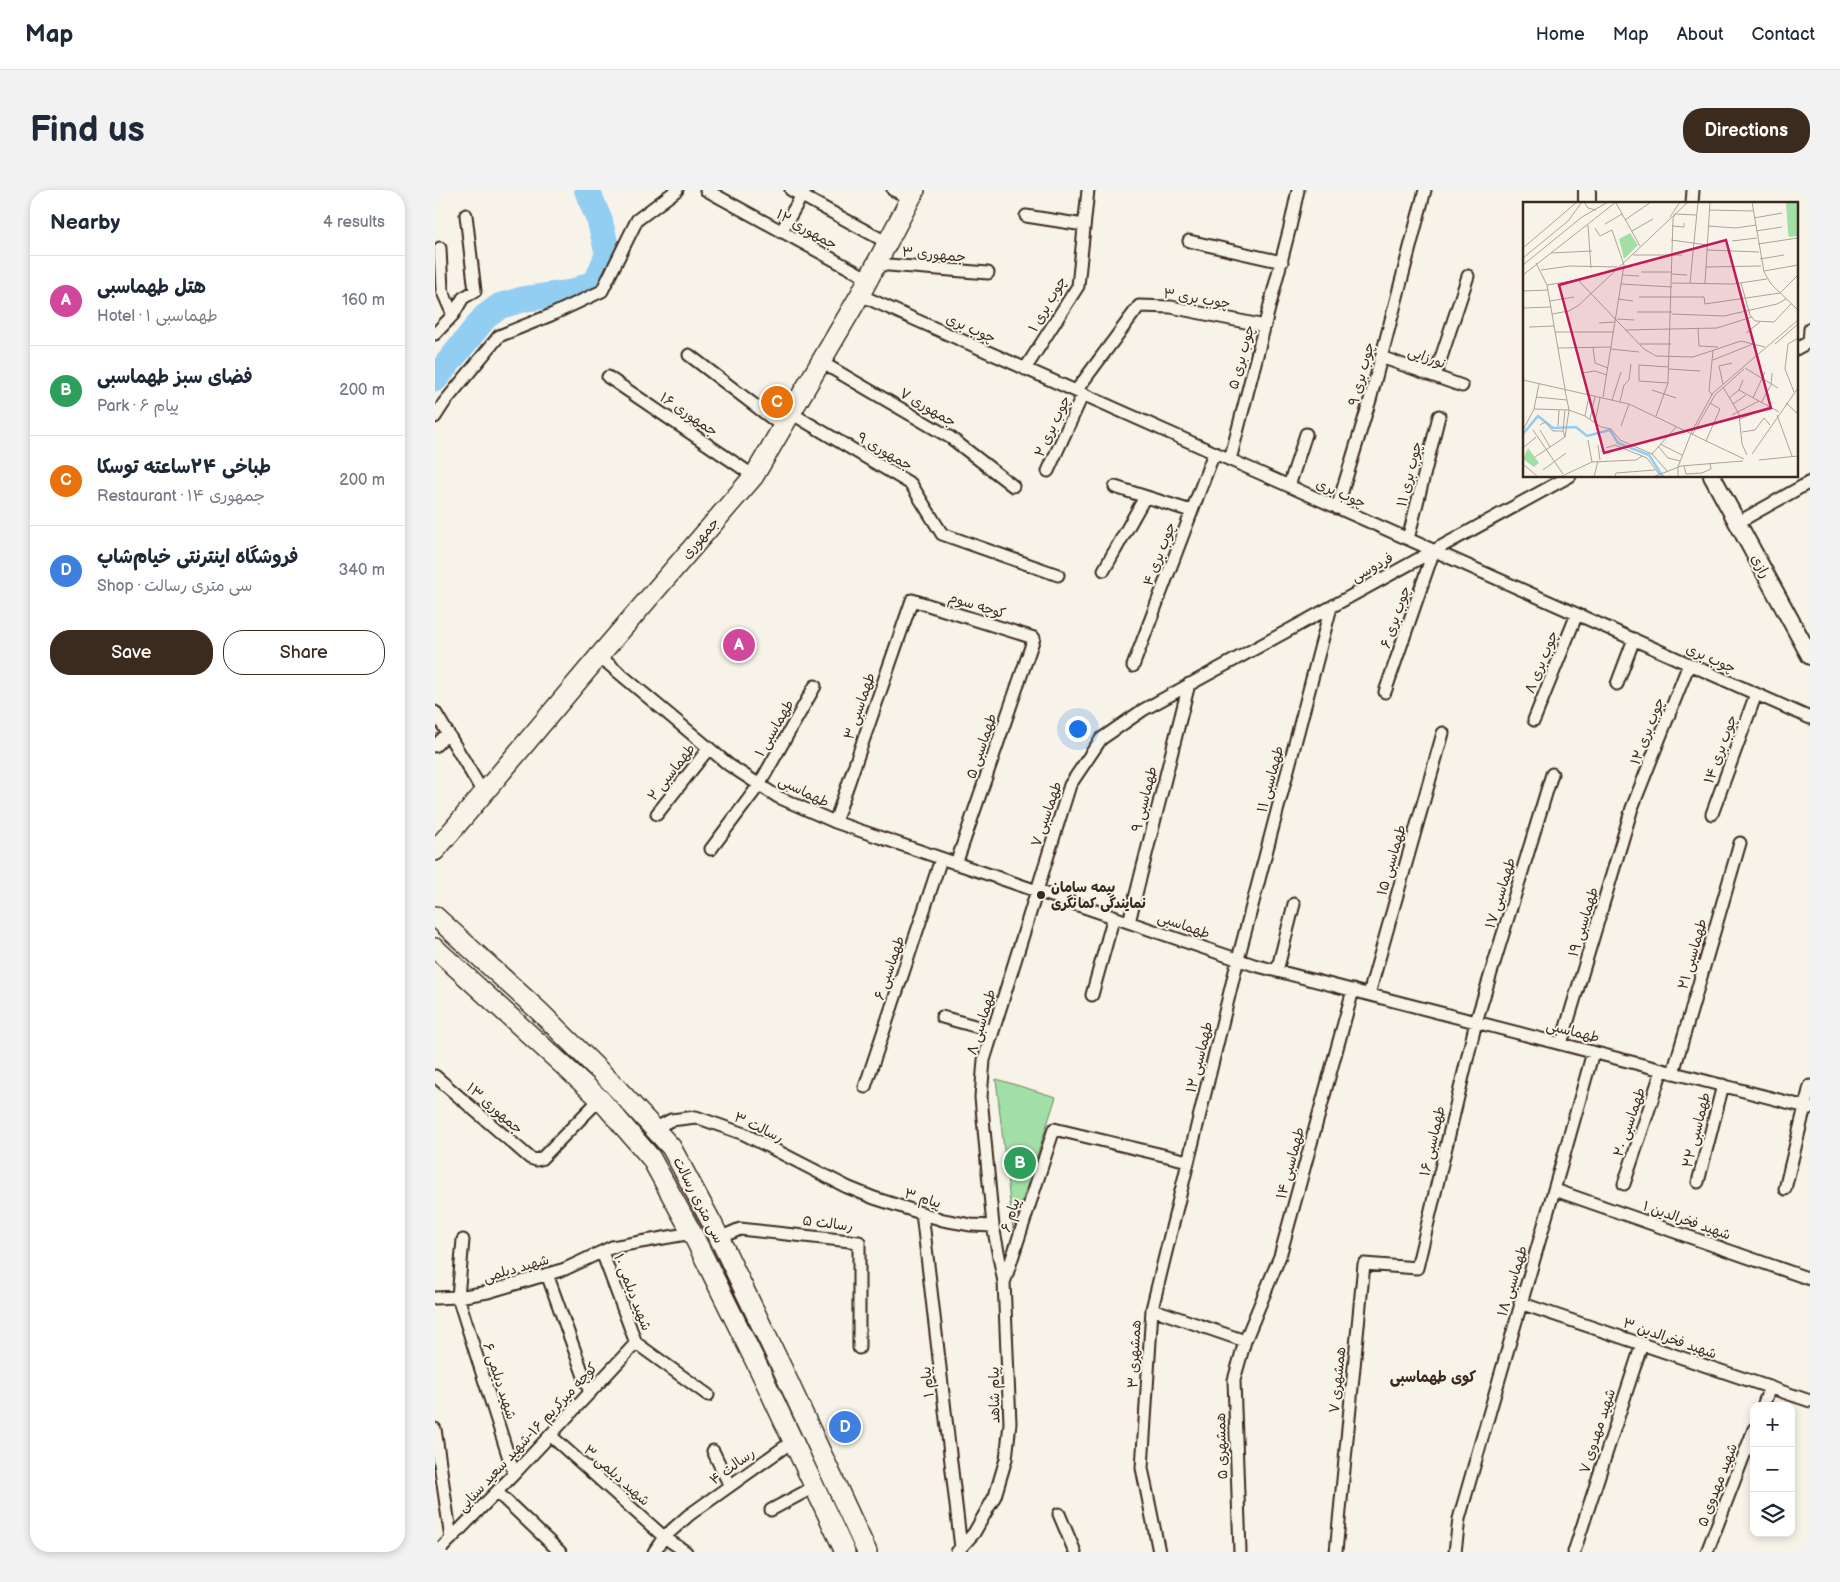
<!DOCTYPE html>
<html lang="en">
<head>
<meta charset="utf-8">
<style>
  body { margin:0; font-family:"Balsamiq Sans","Playpen Sans Arabic",sans-serif; background:#f2f2f3; color:#1f2937 }
  .controls { position:absolute; right:15px; bottom:15px; display:grid; overflow:hidden; border-radius:10px; box-shadow:0 2px 8px #0003 }
  .controls button { width:45px; height:45px; display:grid; place-items:center; padding:0; border:0; border-bottom:1px solid #e0e1e3; background:#fff; color:#1f2937; font:25px sans-serif }
  .you { position:absolute; left:642px; top:538px; width:18px; height:18px; margin:-12px; border:4px solid #fff; border-radius:50%; background:#1a73e8; box-shadow:0 0 0 8px #1a73e833 }
  .badge { display:grid; place-items:center; width:32px; height:32px; border-radius:50%; background:#3b2a1e; color:#fff; font-size:16px; font-weight:700 }
  .pin { position:absolute; translate:-50% -50%; border:2px solid #fff; box-shadow:0 1px 5px #0006 }
  .list { margin:0; padding:0; list-style:none }
  h2 { display:flex; justify-content:space-between; align-items:center; height:65px; margin:0; padding:0 20px; font-size:21px }
  h2 small { font-size:16px; font-weight:400; color:#747a83 }
  .list li { display:grid; grid-template-columns:32px 1fr auto; gap:15px; align-items:center; box-sizing:border-box; height:90px; padding:0 20px; border-top:1px solid #e0e1e3 }
  .list b { display:block; font-size:19px; white-space:nowrap }
  .list p { margin:0; font-size:16px; white-space:nowrap; color:#747a83 }
  .list em { font-size:16px; font-style:normal; color:#747a83 }
  .actions { display:flex; gap:10px; padding:15px 20px }
  .actions a { flex:1; padding:11px 0; border:1px solid #3b2a1e; border-radius:20px; text-align:center; font-size:18px; color:#3b2a1e }
  .actions .main { background:#3b2a1e; color:#fff }
  .icon { flex:none; width:28px; height:28px; fill:none; stroke:currentColor; stroke-width:2; stroke-linecap:round; stroke-linejoin:round }
  .map { position:relative; flex:none; width:1375px; height:1362px; overflow:hidden; border-radius:20px }
  header { display:flex; align-items:center; gap:30px; box-sizing:border-box; height:70px; padding:0 25px; background:#fff; border-bottom:1px solid #e0e1e3 }
  header strong { font-size:24px }
  nav { display:flex; gap:28px; margin-inline-start:auto; font-size:18px }
  .intro { display:flex; align-items:center; justify-content:space-between; box-sizing:border-box; height:120px; padding:0 30px }
  h1 { margin:0; font-size:35px }
  .button { padding:12px 22px; border-radius:20px; background:#3b2a1e; color:#fff; font-size:18px; font-weight:700 }
  main { display:flex; gap:30px; padding:0 30px }
  aside { flex:1; background:#fff; border-radius:20px; box-shadow:0 2px 8px #0003 }
  .map>svg:first-child { display:block }
  .green { fill:#a1dfa7; stroke:#6e8462 }
  .lines { fill:none; stroke-linecap:round; stroke-linejoin:round }
  .river { stroke:#92cdf2; stroke-width:26 }
  .street-casing { stroke:#3b2a1e; stroke-width:15 }
  .secondary-casing { stroke:#3b2a1e; stroke-width:20 }
  .primary-casing { stroke:#3b2a1e; stroke-width:22 }
  .street { stroke:#f7f3e8; stroke-width:11 }
  .secondary { stroke:#f7f3e8; stroke-width:16 }
  .primary { stroke:#f7f3e8; stroke-width:19 }
  .poi-dot { fill:#3b2a1e; stroke:#f7f3e8; stroke-width:2 }
  .labels { text-anchor:middle; stroke-width:4; stroke-linejoin:round; paint-order:stroke }
  .street-label { font-size:14px; fill:#3b2a1e; stroke:#f7f3e8 }
  .poi-label { font-size:14px; font-weight:bold; fill:#3b2a1e; stroke:#f7f3e8; text-anchor:start }
  .neighbourhood-label { font-size:15px; font-weight:bold; fill:#3b2a1e; stroke:#f7f3e8 }
  .inset-river { fill:none; stroke:#92cdf2; stroke-width:2.5 }
  .inset-road { fill:none; stroke:#aca397; stroke-width:1 }
  .view { fill:#c2185b; fill-opacity:0.15; stroke:#c2185b; stroke-width:2.5 }
  .inset-edge { fill:none; stroke:#3b2a1e; stroke-width:2.5 }
</style>
</head>
<body>
<header>
<strong>Map</strong>
<nav><a>Home</a><a>Map</a><a>About</a><a>Contact</a></nav>
</header>
<div class="intro"><h1>Find us</h1><a class="button">Directions</a></div>
<main>
<aside>
<h2>Nearby<small>4 results</small></h2>
<ul class="list">
<li><span class="badge" style="background:#d1479c">A</span><div><b>هتل طهماسبی</b><p>Hotel · ۱ طهماسبی</p></div><em>160 m</em></li>
<li><span class="badge" style="background:#2e9e5b">B</span><div><b>فضای سبز طهماسبی</b><p>Park · ۶ پیام</p></div><em>200 m</em></li>
<li><span class="badge" style="background:#e8710a">C</span><div><b>طباخی ۲۴ساعته توسکا</b><p>Restaurant · ۱۴ جمهوری</p></div><em>200 m</em></li>
<li><span class="badge" style="background:#3f7fe0">D</span><div><b>فروشگاه اینترنتی خیام‌شاپ</b><p>Shop · سی متری رسالت</p></div><em>340 m</em></li>
</ul>
<div class="actions"><a class="main">Save</a><a>Share</a></div>
</aside>
<div class="map">
<svg width="1375" height="1362" viewBox="0 0 1375 1362">
  <rect width="100%" height="100%" fill="#f7f3e8"/>
  <filter id="ink" filterUnits="userSpaceOnUse"><feTurbulence type="fractalNoise" baseFrequency=".02" numOctaves="2"/><feDisplacementMap in="SourceGraphic" scale="10" xChannelSelector="R" yChannelSelector="G"/><feConvolveMatrix kernelMatrix="1 2 1 2 8 2 1 2 1" color-interpolation-filters="sRGB"/></filter>
  <g filter="url(#ink)">
    <path class="green" d="M561,889l60,18 -43,132z"/>
    <g class="lines">
      <path class="river" d="M0,189l50,-62 15,-11 24,-7 50,-7 23,-11 11,-27 -8,-32 -13,-32"/>
      <defs>
        <path id="street" d="M271,0l163,89
          M356,0l97,53
          M458,0l18,8
          M1257,14l1,-14
          M591,26l58,9
          M346,42l24,-42
          M754,51l93,21
          M5,58l2,42 11,25
          M441,74l112,9
          M425,105l950,423
          M0,144l18,-19 10,-17 12,-7 -9,-76
          M1361,159l13,-7 1,-13
          M254,165l94,72
          M946,167l81,29
          M386,172l130,76 62,48
          M590,179l53,-83 10,-96
          M1000,186l33,-100
          M173,187l146,99
          M641,201l63,-85 32,1 94,19
          M356,223l120,71 31,50 116,41
          M0,227l9,-14 55,-67 52,-21 51,-24 35,-71 40,-30
          M795,270l60,-233 8,-37
          M613,281l35,-77
          M854,296l17,-52
          M680,297l76,24
          M902,318l33,-108 55,-210
          M1302,333l73,-41
          M973,349l31,-123
          M669,380l41,-73
          M164,466l130,109 49,32 57,25 419,143 556,143
          M698,476l81,-213
          M1182,494l17,-45
          M950,502l49,-142
          M0,522l49,82
          M1099,530l43,-106
          M0,556l13,-13
          M222,624l52,-66
          M1277,624l44,-120
          M400,632l77,-222 122,38 -78,226
          M276,659l48,-64 56,-99
          M694,732l60,-238
          M842,781l17,-67
          M934,804l74,-261
          M657,805l22,-79
          M507,827l51,14
          M1126,854l71,-236 57,-144
          M1238,883l67,-230
          M0,886l95,82 6,2 5,-1 59,-60
          M430,897l76,-228
          M219,939l17,-9 25,-3 48,17 103,53 27,11 69,22 28,5 22,1
          M1263,992l25,-97
          M1189,994l38,-114
          M1350,999l25,-103
          M1120,1000l255,89
          M487,1023l39,335
          M284,1048l21,-9 119,13v106
          M28,1050l-5,57 56,177
          M167,1062l34,91 72,52
          M112,1084l43,119
          M570,1090l49,-151 134,32
          M0,1108l23,-1 30,-5 77,-23 47,-22 80,-14
          M1085,1113l290,98
          M717,1119l93,32
          M1328,1216l7,-19
          M0,1239l16,110
          M115,1245l114,102 22,15
          M278,1261l17,35
          M62,1302l63,60
          M336,1320l43,-23
          M624,1324l16,38
          M3,1362l76,-78 122,-131
          M219,1362l10,-15 25,-22 104,-74
          M522,1362l17,-19 21,-37 11,-37 4,-36 -6,-141 -11,-56 -12,-129 3,-37 86,-275 31,-46 42,-29 427,-234
          M724,1362l-17,-84 10,-159 86,-350 93,-352
          M805,1362l-6,-172 11,-39 35,-85 73,-266
          M901,1362l28,-288 53,4 59,-246 76,-248
          M1020,1362l4,-33c44,-156 91,-311 134,-467
          M1139,1362l68,-208
          M1272,1362l47,-123"/>
        <path id="secondary" d="M1152,0v14
          M1277,286l98,180"/>
        <path id="primary" d="M0,661l164,-195 155,-180 106,-181 55,-105
          M0,726l105,96 74,73 57,62 42,78 69,143 85,184
          M0,758l165,151 51,59 41,75 71,144 82,175"/>
      </defs>
      <use href="#street" class="street-casing"/>
      <use href="#secondary" class="secondary-casing"/>
      <use href="#primary" class="primary-casing"/>
      <use href="#street" class="street"/>
      <use href="#secondary" class="secondary"/>
      <use href="#primary" class="primary"/>
    </g>
  </g>
  <circle class="poi-dot" cx="606" cy="705" r="5"/>
  <g class="labels">
    <g class="street-label">
      <text transform="translate(372 39) rotate(29)" y="5">۱۲ جمهوری</text>
      <text transform="translate(499 64) rotate(5)" y="5">۳ جمهوری</text>
      <text transform="translate(762 108) rotate(9)" y="5">۳ چوب بری</text>
      <text transform="translate(612 114) rotate(-60)" y="5">۱ چوب بری</text>
      <text transform="translate(536 138) rotate(24)" y="5">چوب بری</text>
      <text transform="translate(806 167) rotate(-75)" y="5">۵ چوب بری</text>
      <text transform="translate(992 167) rotate(20)" y="5">نورزایی</text>
      <text transform="translate(926 184) rotate(-75)" y="5">۹ چوب بری</text>
      <text transform="translate(493 217) rotate(30)" y="5">۷ جمهوری</text>
      <text transform="translate(254 224) rotate(34)" y="5">۱۶ جمهوری</text>
      <text transform="translate(617 236) rotate(-65)" y="5">۲ چوب بری</text>
      <text transform="translate(450 261) rotate(30)" y="5">۹ جمهوری</text>
      <text transform="translate(974 284) rotate(-76)" y="5">۱۱ چوب بری</text>
      <text transform="translate(906 303) rotate(24)" y="5">چوب بری</text>
      <text transform="translate(265 348) rotate(-49)" y="5">جمهوری</text>
      <text transform="translate(724 364) rotate(-69)" y="5">۴ چوب بری</text>
      <text transform="translate(1326 376) rotate(61)" y="5">رازی</text>
      <text transform="translate(937 377) rotate(-29)" y="5">فردوسی</text>
      <text transform="translate(542 415) rotate(17)" y="5">کوچه سوم</text>
      <text transform="translate(960 427) rotate(-71)" y="5">۶ چوب بری</text>
      <text transform="translate(1276 468) rotate(24)" y="5">چوب بری</text>
      <text transform="translate(1106 472) rotate(-68)" y="5">۸ چوب بری</text>
      <text transform="translate(424 516) rotate(-71)" y="5">۳ طهماسبی</text>
      <text transform="translate(339 538) rotate(-60)" y="5">۱ طهماسبی</text>
      <text transform="translate(1212 541) rotate(-69)" y="5">۱۲ چوب بری</text>
      <text transform="translate(546 556) rotate(-71)" y="5">۵ طهماسبی</text>
      <text transform="translate(1285 559) rotate(-70)" y="5">۱۴ چوب بری</text>
      <text transform="translate(236 582) rotate(-52)" y="5">۲ طهماسبی</text>
      <text transform="translate(835 589) rotate(-75)" y="5">۱۱ طهماسبی</text>
      <text transform="translate(369 601) rotate(26)" y="5">طهماسبی</text>
      <text transform="translate(709 609) rotate(-76)" y="5">۹ طهماسبی</text>
      <text transform="translate(611 624) rotate(-71)" y="5">۷ طهماسبی</text>
      <text transform="translate(956 670) rotate(-74)" y="5">۱۵ طهماسبی</text>
      <text transform="translate(1065 703) rotate(-73)" y="5">۱۷ طهماسبی</text>
      <text transform="translate(1148 732) rotate(-73)" y="5">۱۹ طهماسبی</text>
      <text transform="translate(749 735) rotate(19)" y="5">طهماسبی</text>
      <text transform="translate(1257 764) rotate(-74)" y="5">۲۱ طهماسبی</text>
      <text transform="translate(454 778) rotate(-71)" y="5">۶ طهماسبی</text>
      <text transform="translate(546 832) rotate(-73)" y="5">۸ طهماسبی</text>
      <text transform="translate(1138 841) rotate(14)" y="5">طهماسبی</text>
      <text transform="translate(764 867) rotate(-76)" y="5">۱۲ طهماسبی</text>
      <text transform="translate(60 918) rotate(41)" y="5">۱۳ جمهوری</text>
      <text transform="translate(1194 932) rotate(-71)" y="5">۲۰ طهماسبی</text>
      <text transform="translate(324 937) rotate(25)" y="5">۳ رسالت</text>
      <text transform="translate(1261 940) rotate(-76)" y="5">۲۲ طهماسبی</text>
      <text transform="translate(997 951) rotate(-77)" y="5">۱۶ طهماسبی</text>
      <text transform="translate(855 973) rotate(-75)" y="5">۱۴ طهماسبی</text>
      <text transform="translate(488 1008) rotate(17)" y="5">۳ پیام</text>
      <text transform="translate(264 1010) rotate(63)" y="5">سی متری رسالت</text>
      <text transform="translate(575 1025) rotate(-72)" y="5">۶ پیام</text>
      <text transform="translate(1252 1030) rotate(19)" y="5">۱ شهید فخرالدین</text>
      <text transform="translate(393 1033) rotate(7)" y="5">۵ رسالت</text>
      <text transform="translate(81 1078) rotate(-16)" y="5">شهید دیلمی</text>
      <text transform="translate(1077 1091) rotate(-73)" y="5">۱۸ طهماسبی</text>
      <text transform="translate(198 1102) rotate(69)" y="5">۱۰ شهید دیلمی</text>
      <text transform="translate(1235 1148) rotate(19)" y="5">۳ شهید فخرالدین</text>
      <text transform="translate(699 1164) rotate(-87)" y="5">۳ همشهری</text>
      <text transform="translate(902 1190) rotate(-84)" y="5">۷ همشهری</text>
      <text transform="translate(65 1191) rotate(72)" y="5">۶ شهید دیلمی</text>
      <text transform="translate(492 1192) rotate(-97)" y="5">۱ پیام</text>
      <text transform="translate(559 1205) rotate(-91)" y="5">پیام شاهد</text>
      <text transform="translate(1162 1241) rotate(-72)" y="5">۷ شهید مهدوی</text>
      <text transform="translate(92 1247) rotate(-47)" y="5">کوچه میرکریم ۱۶-شهید سعید سنایی</text>
      <text transform="translate(786 1256) rotate(-92)" y="5">۵ همشهری</text>
      <text transform="translate(297 1276) rotate(-36)" y="5">۴ رسالت</text>
      <text transform="translate(182 1285) rotate(42)" y="5">شهید دیلمی ۳</text>
      <text transform="translate(1282 1295) rotate(-69)" y="5">۵ شهید مهدوی</text>
    </g>
    <g class="poi-label">
      <text x="616" y="702">بیمه سامان<tspan x="616" dy="16">نمایندگی کمانگری</tspan></text>
    </g>
    <g class="neighbourhood-label">
      <text x="998" y="1192">کوی طهماسبی</text>
    </g>
  </g>
  <g transform="translate(1088 12)">
    <rect width="275" height="275" fill="#f7f3e8"/>
    <path d="M263,0h12v34l-9,1 -1,-4zM107,31l8,12 -14,14 -5,-20zM5,246l11,15 -5,4 -11,-8z" fill="#a1dfa7"/>
    <path class="inset-river" d="M0,232l15,-18 15,12 23,-1 11,9 23,-6 8,13 31,12 14,22"/>
    <path class="inset-road" d="M61,0l4,6 8,2M229,0l12,70 7,12 27,26M93,1l24,43M186,8l44,1M147,15l10,-15M231,16l28,-5M102,18l26,-18M82,22l17,-10M65,23l3,43M149,24l12,1v-4M185,24l28,2 20,-3M72,26l5,8 12,-6 12,35 -21,132M109,29l21,-12M233,29l26,-4M148,38l36,5M209,39l25,-3M235,42l40,-6M0,46l54,-46M184,48l52,2M28,51l41,-2M110,53h49M0,56l45,-37 14,-19M237,57l24,-4M13,61l11,22 18,104M0,63l59,-48 26,-15M183,65l55,-1M18,68l29,-4 48,1M241,69l34,-6M118,70h31M149,72l15,1M0,73l93,-73M99,73l17,1M149,81l61,1 34,-5M167,81l8,-81M182,81l5,-81M218,81l9,32 5,6 19,1M98,82l51,3M24,83l31,-5 66,69 12,7 37,1 48,-16 24,6M0,89l25,-1M116,95h65l1,7 75,-11 17,-17M95,97l15,2M27,99l24,-4M0,106l28,-1M114,110h35M29,112l17,-3 10,-6 109,-103M149,112l52,2 53,-12 9,-5M94,117l17,1M251,120l17,-18M76,121l16,-1M6,125l25,-1M175,127l1,17 19,1M103,128l91,-2 35,-11M32,130h58M223,131l14,-11M117,142h31M252,142l23,-20M70,145l2,16 13,5M35,146l53,-1M88,147l28,3M190,158l40,-16M222,166l33,20M146,167l31,2M59,171l13,-2 12,4M0,178l106,24 115,55M145,181l-29,-2v-16l30,2M200,182l-4,-18 13,-3M200,185l16,27 3,30 5,11M129,188l24,8M216,188l40,22M271,190l-9,-23 3,-25 10,-6M189,193l-3,-4 4,-40M13,195l31,3M206,196l10,-8 4,-10M230,196l12,-26M89,198l9,-28M97,200l4,-17 5,-5 2,-16M238,201l10,-18 1,-12M263,201l12,11M210,202l13,-9M11,207l35,1 16,6 16,11 10,2 9,11 32,14 15,17M209,213l27,-14M254,213l15,41M62,214l4,-20M133,214l12,-33 5,-164 2,-5 21,1M67,217l5,-22M217,217l29,-12M72,220l5,-24M35,224l1,-16M98,224l8,-22M0,228l11,-21 5,-25M10,228l30,44M17,228l10,17M40,229l2,-21M219,230l13,-2 9,-12 6,7M169,233l23,-40 29,-26M42,235l4,-27 -4,-20M65,238l4,22M183,239l14,-32 -10,-6M137,242l22,11M75,243l2,15M0,244v2l13,-11M135,244l10,12 12,3M83,246l9,-3 32,13 12,16M129,252l24,-27M229,252l46,-66M12,255l30,-20 -2,-6h-10l-8,-9 -5,3M236,258l39,-4M0,262l15,13M161,264l2,8 16,-1 9,-4 -1,-6M20,268l23,-17M37,275l32,-15 44,-2 6,-4M71,275l4,-16M92,275l1,-4 39,-3M130,275l28,-11 62,-5M155,275v-10l14,-36 21,-38 85,-73"/>
    <path class="view" d="M203,38l45,168 -167,45 -45,-168z"/>
    <rect width="275" height="275" class="inset-edge"/>
  </g>
</svg>
<div class="controls">
<button>+</button>
<button>−</button>
<button><svg class="icon" aria-label="layers" viewBox="0 0 24 24"><path d="M12 4l9 5-9 5-9-5zM3 14l9 5 9-5"/></svg></button>
</div>
<div class="you"></div>
<div class="pin badge" style="left:304px;top:455px;background:#d1479c">A</div>
<div class="pin badge" style="left:585px;top:973px;background:#2e9e5b">B</div>
<div class="pin badge" style="left:342px;top:212px;background:#e8710a">C</div>
<div class="pin badge" style="left:410px;top:1237px;background:#3f7fe0">D</div>
</div>
</main>
</body>
</html>
